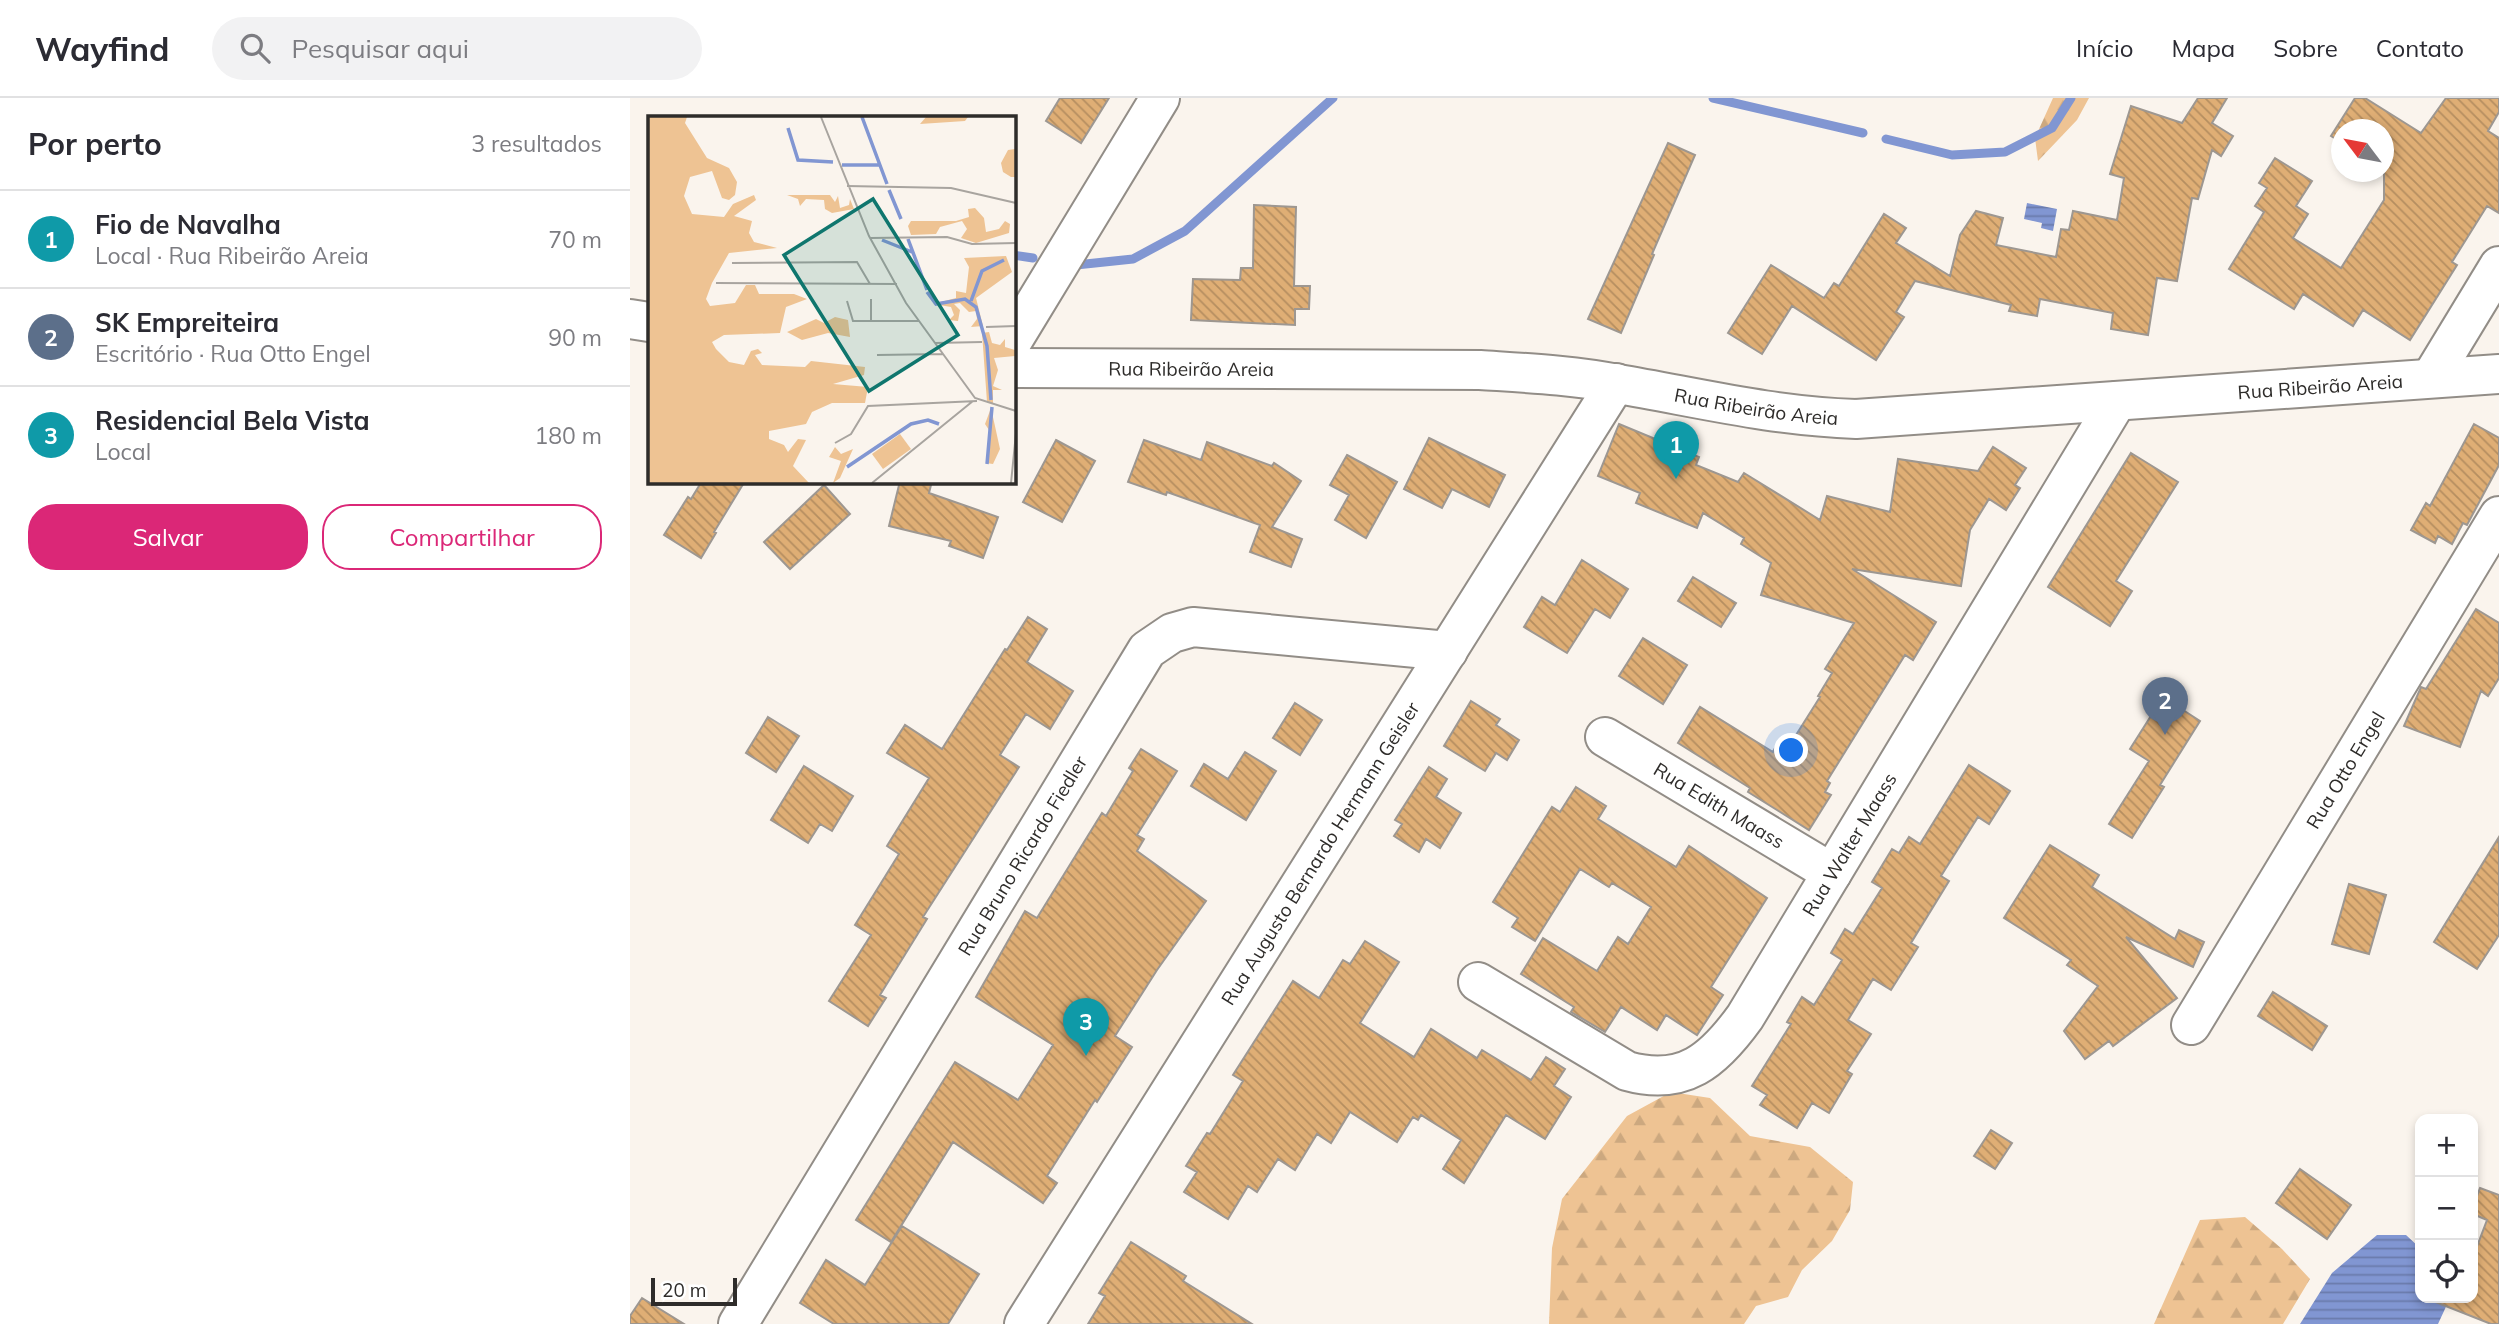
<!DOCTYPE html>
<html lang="pt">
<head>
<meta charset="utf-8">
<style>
  body { margin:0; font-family:Mulish,sans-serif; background:#f2f2f3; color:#2b2b33 }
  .controls { position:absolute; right:21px; bottom:21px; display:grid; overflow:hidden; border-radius:14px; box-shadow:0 4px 10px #0003 }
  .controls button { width:63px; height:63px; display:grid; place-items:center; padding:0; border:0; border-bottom:2px solid #e1e1e2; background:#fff; color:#2b2b33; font:35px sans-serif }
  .compass { position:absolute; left:1701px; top:21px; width:63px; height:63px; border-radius:50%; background:#fff; box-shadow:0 4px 10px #0003; rotate:302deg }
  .scale { position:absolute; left:21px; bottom:18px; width:86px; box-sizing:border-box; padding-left:7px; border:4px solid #2e2c2a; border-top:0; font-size:19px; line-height:24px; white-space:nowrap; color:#2e2c2a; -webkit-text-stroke:5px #fff; paint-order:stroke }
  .you { position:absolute; left:1162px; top:653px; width:24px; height:24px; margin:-18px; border:5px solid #fff; border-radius:50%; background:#1a73e8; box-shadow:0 0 0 10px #1a73e833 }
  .badge { display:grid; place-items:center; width:46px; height:46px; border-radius:50%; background:#db2777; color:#fff; font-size:23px; font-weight:700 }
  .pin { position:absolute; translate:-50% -58px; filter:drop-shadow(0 2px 4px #0008) }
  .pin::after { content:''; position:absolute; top:37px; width:24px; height:21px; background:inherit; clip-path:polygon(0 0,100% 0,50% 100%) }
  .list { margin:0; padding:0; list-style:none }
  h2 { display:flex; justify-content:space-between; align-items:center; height:91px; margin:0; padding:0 28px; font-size:30px }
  h2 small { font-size:23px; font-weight:400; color:#7c7c81 }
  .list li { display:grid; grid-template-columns:46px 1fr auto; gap:21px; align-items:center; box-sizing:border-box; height:98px; padding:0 28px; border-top:2px solid #e1e1e2 }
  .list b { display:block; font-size:26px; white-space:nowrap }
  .list p { margin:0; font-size:23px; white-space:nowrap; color:#7c7c81 }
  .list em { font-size:23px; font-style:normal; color:#7c7c81 }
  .actions { display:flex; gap:14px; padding:21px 28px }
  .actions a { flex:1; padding:16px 0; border:2px solid #db2777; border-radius:28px; text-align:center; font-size:24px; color:#db2777 }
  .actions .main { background:#db2777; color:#fff }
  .icon { flex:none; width:38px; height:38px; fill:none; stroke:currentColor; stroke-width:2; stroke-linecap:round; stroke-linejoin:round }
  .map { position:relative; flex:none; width:1869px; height:1226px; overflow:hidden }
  header { display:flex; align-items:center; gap:42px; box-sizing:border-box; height:98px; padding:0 35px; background:#fff; border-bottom:2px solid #e1e1e2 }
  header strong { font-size:33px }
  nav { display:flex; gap:38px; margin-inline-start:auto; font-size:24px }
  .search { width:490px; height:63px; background:#f2f2f3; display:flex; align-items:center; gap:18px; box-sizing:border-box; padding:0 24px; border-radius:38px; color:#7c7c81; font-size:26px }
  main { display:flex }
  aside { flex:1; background:#fff }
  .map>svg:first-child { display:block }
  .forest { fill:url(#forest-firs) }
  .water { fill:url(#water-rules) }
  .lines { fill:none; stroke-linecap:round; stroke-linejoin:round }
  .stream { stroke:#8196d2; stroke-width:9 }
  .building { fill:url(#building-back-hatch); stroke:#9d9791; stroke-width:2 }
  .minor-casing { stroke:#928d87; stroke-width:42 }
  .minor { stroke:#fff; stroke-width:38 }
  .labels { text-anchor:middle; stroke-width:7; stroke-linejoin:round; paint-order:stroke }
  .street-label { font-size:19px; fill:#2e2c2a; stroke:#fff }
  .inset-river { fill:none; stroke:#8196d2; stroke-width:3.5 }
  .inset-road { fill:none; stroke:#a8a49f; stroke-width:2 }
  .view { fill:#0f766e; fill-opacity:0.15; stroke:#0f766e; stroke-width:3.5 }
  .inset-edge { fill:none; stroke:#2e2c2a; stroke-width:3.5 }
</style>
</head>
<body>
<header>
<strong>Wayfind</strong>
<div class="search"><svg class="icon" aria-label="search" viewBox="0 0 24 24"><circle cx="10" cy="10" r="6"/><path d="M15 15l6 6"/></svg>Pesquisar aqui</div>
<nav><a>Início</a><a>Mapa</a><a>Sobre</a><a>Contato</a></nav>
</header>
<main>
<aside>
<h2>Por perto<small>3 resultados</small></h2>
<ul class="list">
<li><span class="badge" style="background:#0f9aa8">1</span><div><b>Fio de Navalha</b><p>Local · Rua Ribeirão Areia</p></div><em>70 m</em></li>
<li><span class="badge" style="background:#5c6f8a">2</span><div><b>SK Empreiteira</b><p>Escritório · Rua Otto Engel</p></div><em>90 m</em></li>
<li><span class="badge" style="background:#0f9aa8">3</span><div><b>Residencial Bela Vista</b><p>Local</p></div><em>180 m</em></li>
</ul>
<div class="actions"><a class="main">Salvar</a><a>Compartilhar</a></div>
</aside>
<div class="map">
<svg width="1869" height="1226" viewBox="0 0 1869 1226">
  <defs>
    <pattern id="forest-firs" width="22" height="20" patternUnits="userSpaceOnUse" patternTransform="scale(1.75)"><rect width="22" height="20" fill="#eec393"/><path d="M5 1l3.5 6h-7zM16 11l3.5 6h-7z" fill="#cca87f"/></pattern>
    <pattern id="water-rules" width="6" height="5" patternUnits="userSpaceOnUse" patternTransform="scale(1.75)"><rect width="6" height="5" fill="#8196d2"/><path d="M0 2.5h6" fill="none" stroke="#6a7bab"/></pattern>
    <pattern id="building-back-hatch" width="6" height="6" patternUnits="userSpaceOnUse" patternTransform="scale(1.75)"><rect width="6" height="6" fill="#dfae75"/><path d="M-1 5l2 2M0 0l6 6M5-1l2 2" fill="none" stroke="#b58e60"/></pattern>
  </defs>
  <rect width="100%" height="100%" fill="#faf4ed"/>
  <path class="forest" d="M1423,0h36l-12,22 -39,41 -3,-23z
    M1041,994l39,6 40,38 60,11 43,35 -3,28 -18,31 -30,29 -14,27 -32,9 -12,18h-195l3,-76 10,-49 65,-83z
    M1615,1119l37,32 28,30 -27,45h-129l46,-104z"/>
  <path class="water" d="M1397,105l30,6 -4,22 -12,-3 1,-5 -18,-4z
    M1747,1137h29l14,13v50h30l-12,26h-138l32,-51z"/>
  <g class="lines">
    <path class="stream" d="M1083,0l150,35
      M1256,41l66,16 53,-3 47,-24 19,-30
      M383,157l20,3
      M446,167l57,-6 52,-28 148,-133"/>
  </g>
  <path class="building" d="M430,0h49l-28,45 -35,-22z
    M1568,0h29l-15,25 21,13 -12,20 -9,-6 -14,49 -6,-1 -15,83 -20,-3 -9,57 -37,-6 2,-16 -73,-14 -3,17 -28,-5 2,-6 -96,-24 -19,31 8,5 -28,43 -84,-54 -30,48 -34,-21 43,-68 53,33 10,-15 5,3 45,-72 22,14 -10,15 54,33 10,-41 16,-24 27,7 -7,27 60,12 5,-28 8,1 4,-19 44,9 7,-42 -14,-4 21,-68 51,17z
    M1725,0h10l56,35 25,-35h53v14l-11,19 11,7v75l-12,-7 -35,56 5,3 -47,75 -47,-30 -10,16 -50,-32 -9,15 -65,-40 35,-57 -9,-6 12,-18 -8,-5 16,-25 37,23 -16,25 12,8 -15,24 48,30 43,-68v-70h-42v13l-11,-7z
    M1038,45l27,12 -43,99 2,1 -33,78 -33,-14z
    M624,107l42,2 -2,79h16l-1,23h-14v16l-104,-5 2,-41 47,1 1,-12h12z
    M989,326l80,33 -3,8 42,17 6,-9 76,47 7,-24 63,16 8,-53 80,12 15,-24 33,21 -11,17 5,3 -14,22 -17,-11 -19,31 -9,56 -109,-17 84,53 -23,38 -8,-5 -78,126 3,2 -5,9 6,3 -22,35 -61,-38 2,-4 -72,-45 22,-36 73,45 2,-4 9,6 36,-57 -2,-1 14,-23 -7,-4 29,-46 -93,-28 10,-32 -30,-19 3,-6 -41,-25 -6,15 -61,-25 4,-10 -42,-17z
    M1844,326l25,14v27l-32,60 -4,-2 -11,21 -14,-8 -3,7 -24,-13 15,-27 4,3z
    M799,340l76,37 -16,32 -37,-18 -10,19 -38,-19z
    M426,342l39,21 -33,61 -39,-20z
    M514,342l57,20 6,-18 65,24 2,-3 27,18 -29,46 30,12 -11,28 -41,-15 10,-27 -93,-33 -1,3 -38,-13z
    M1501,355l47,29 -62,99 16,10 -22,35 -62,-39z
    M717,357l50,27 -31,56 -31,-18 14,-25 -19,-10z
    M72,383h43l-31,51 2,1 -15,25 -37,-23 24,-38 3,2z
    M270,383h32l-3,12 69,24 -15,41 -34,-12 2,-5 -62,-15z
    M194,387l26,29 -60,55 -26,-27z
    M952,462l46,29 -18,29 -15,-9 -28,44 -43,-26 18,-30 13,8z
    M1063,479l43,26 -15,24 -43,-26z
    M1846,511l23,14v55l-11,18 -7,-5 -21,56 -56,-21 17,-39 5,2z
    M398,519l19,12 -20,33 46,29 -23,38 -24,-15 -26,41 19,12 -96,150 4,2 -47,76 6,3 -18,28 -39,-25 42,-66 -16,-10 44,-71 -12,-8 42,-68 -42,-25 18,-28 37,24 63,-100 2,1z
    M1013,540l44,27 -24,39 -44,-28z
    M1533,599l37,24 -40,64 4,2 -32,51 -23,-14 40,-63 -19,-12z
    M841,603l29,18 -4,6 23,15 -12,20 -11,-7 -11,18 -41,-25z
    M665,605l27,17 -22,35 -27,-17z
    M138,619l31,19 -23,36 -30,-19z
    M511,651l36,22 -40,64 7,4 -7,12 69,50 -49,69 -42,66 17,11 -35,55 -2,-2 -48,76 10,7 -14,20 -90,-61 -62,100 -35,-22 99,-158 63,38 35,-55 -77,-48 49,-86 12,7 65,-105 4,3 27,-45 -4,-3z
    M615,654l31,19 -30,49 -55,-34 13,-22 24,15z
    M1339,667l41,26 -21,33 -11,-7 -37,59 8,5 -38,62 7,4 -27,43 -18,-11 -25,41 23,14 -24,37 5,3 -23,39 -17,-10 -15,25 -37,-23 7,-10 -15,-9 39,-62 -4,-2 15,-25 12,8 28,-45 -11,-7 14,-24 8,5 29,-46 -10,-6 20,-33 7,4 10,-16 11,7z
    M174,668l49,30 -21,35 -12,-7 -12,19 -37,-23z
    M799,669l18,12 -11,18 25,16 -21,35 -14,-9 -7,13 -25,-16 8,-12 -7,-4z
    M946,689l30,19 -8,13 78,48 13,-21 78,52 -56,89 12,8 -26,40 -31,-20 -9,15 -36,-23 -16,25 -34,-20 3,-5 -53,-33 22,-36 54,33 21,-34 10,7 23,-37 -39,-24 -3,4 -29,-18 -45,72 -23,-14 6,-9 -25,-16 59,-95 8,5z
    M1869,739v98l-22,34 -43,-27z
    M1420,747l49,30 -7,12 83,52 4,-9 25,12 -11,25 -67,-30 51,61 -64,48 -4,-5 -24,18 -21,-28 34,-45 -31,-21 4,-5 -67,-42z
    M1719,786l37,11 -17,59 -37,-10z
    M735,843l34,21 -39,61 54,34 17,-28 46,29 5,-8 49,30 15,-23 19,12 -11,17 17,11 -26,42 -39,-24 -42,68 -21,-14 18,-29 -40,-25 -3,5 -5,-3 -16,25 -47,-30 -19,31 -14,-9 -22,36 -17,-11 -21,33 -9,-6 -20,33 -44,-27 13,-20 -11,-6 21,-33 3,1 33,-53 -10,-6 60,-94 26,17 24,-38 7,4z
    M1643,894l54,34 -15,24 -54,-34z
    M1361,1032l21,13 -17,26 -21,-13z
    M1670,1071l51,36 -24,34 -51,-36z
    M1850,1090l19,7v129h-8l-63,-25 45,-1v-41l14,-37 -14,-6v-7z
    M272,1128l77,48 -31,50h-114l-34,-21 26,-43 39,25z
    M501,1144l55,34 -3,5 69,43h-164l17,-28 -6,-3z
    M12,1200l42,26h-54v-8z"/>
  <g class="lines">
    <defs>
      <g id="minor">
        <path d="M0,221l19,3"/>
        <path d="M383,242l147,-242"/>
        <path id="s1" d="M383,270l467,2c46,3 93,5 138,14 82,14 153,32 238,35l643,-45"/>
        <path d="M1801,280l68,-112"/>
        <path id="s2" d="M975,639l227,136"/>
        <path id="s3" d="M848,884l149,89c57,16 87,-11 118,-54l372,-616"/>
        <path id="s4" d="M1561,927l308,-509"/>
        <path id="s5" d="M108,1226l409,-674 25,-17 21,-6 255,24"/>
        <path id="s6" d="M394,1226l592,-941"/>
      </g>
    </defs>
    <use href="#minor" class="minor-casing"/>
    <use href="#minor" class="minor"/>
  </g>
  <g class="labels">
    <g class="street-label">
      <text dy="7" stroke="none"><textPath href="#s1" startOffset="178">Rua Ribeirão Areia</textPath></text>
      <text dy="7" stroke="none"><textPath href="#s1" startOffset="1312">Rua Ribeirão Areia</textPath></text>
      <text dy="7" stroke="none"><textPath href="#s1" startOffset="746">Rua Ribeirão Areia</textPath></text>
      <text dy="7" stroke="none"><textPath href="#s4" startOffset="298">Rua Otto Engel</textPath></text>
      <text dy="7" stroke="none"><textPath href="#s2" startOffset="133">Rua Edith Maass</textPath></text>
      <text dy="7" stroke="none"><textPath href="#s3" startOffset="516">Rua Walter Maass</textPath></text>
      <text dy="7" stroke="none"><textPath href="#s6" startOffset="556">Rua Augusto Bernardo Hermann Geisler</textPath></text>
      <text dy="7" stroke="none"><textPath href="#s5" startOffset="548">Rua Bruno Ricardo Fiedler</textPath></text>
    </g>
  </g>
  <g transform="translate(18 18)">
    <rect width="368" height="368" fill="#faf4ed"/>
    <path d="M0,1h39l-2,6 22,35 22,10 8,14 -2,13 -6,5 -7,-2 -10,-27 -22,6 -6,19 8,18 32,3 9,-13 21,-9 2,5 -22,16 18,5 -3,12 5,9 23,6 -48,5 -17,30 -6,16 4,7 25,-3 11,-18h9l4,9h35l13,5 -21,8 -6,26 -56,2 -12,7 4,7 13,13 15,3 7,-14 7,-2 4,4 -7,2 7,10 43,2 6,-6 54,6 -1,8 -31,9 35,3 -3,16h-33l-20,9 -6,12 -37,7v8l15,6 4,7 10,-13 8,1 -13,26 16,17h-161zM278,1h42l-3,4 -45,3zM367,33v28h-4l-8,-5 -2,-9 7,-13zM139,79h43l5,7 3,-6 2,12 9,-3 1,-6 4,10 -22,4 -7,-4 -1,-9 -18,-1 -6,7 -2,-7zM327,92l9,10 2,14 13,-3 6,-8 5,3 -1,9 -33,10 -15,-5 6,-9 -5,-8 -22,6 -4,7 -25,1 -3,-9 3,-5h45l13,-4 -1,-8zM358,140l6,16 -36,26 7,28 -12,1 6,-8 -1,-8 -7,1 -9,-9 -6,1 6,6 -2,11 -9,-1 5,-5 -3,-8 -18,-3 23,-6v-7l10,2 3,-26 -5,-9zM187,201l13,3 2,17 -22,-4 -26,7 -15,-8 29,-13 8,4zM341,216l3,11 8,2 5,-6v8l10,3v6l-21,2 4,12 -5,16 9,4h-9v14l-6,-2 -5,-69zM343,292l9,41 -7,15 -7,-1 5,-30 -6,-9zM187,331l6,7 12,-5 -13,29 -7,5 8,-22 -12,-4z" fill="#eec393"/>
    <path d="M252,318l11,15 -28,20 -11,-15z" fill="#eec393"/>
    <path class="inset-river" d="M214,1l25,67M140,12l10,32 35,2M194,49h37M241,74l12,29M260,123l19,51M234,124l30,12M279,176l9,12 29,-5 11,8 11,39 4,54M323,185l11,-30 22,-11M339,348l5,-57M199,351l64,-43 17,-4 11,4"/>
    <path class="inset-road" d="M173,1l48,119 37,67 69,95 41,13M199,70l104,2 65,15M222,122l77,-1 25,7 44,-1M84,147l125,-1 13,22M68,167l181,1M223,183v23M199,185l6,20h66M338,211l30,-1M287,227l47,-1M229,239l66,-1M187,327l16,-9 17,-28 109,-5M224,367l101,-82M363,367l5,-50"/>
    <path class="view" d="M225,83l85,136 -89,56 -85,-136z"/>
    <rect width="368" height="368" class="inset-edge"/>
  </g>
</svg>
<div class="controls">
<button>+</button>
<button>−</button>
<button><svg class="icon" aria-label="locate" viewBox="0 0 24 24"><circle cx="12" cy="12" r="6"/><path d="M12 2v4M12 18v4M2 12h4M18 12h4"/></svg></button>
</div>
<svg class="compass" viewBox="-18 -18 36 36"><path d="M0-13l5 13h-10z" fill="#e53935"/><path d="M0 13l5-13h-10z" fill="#7c7c81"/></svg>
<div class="scale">20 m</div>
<div class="you"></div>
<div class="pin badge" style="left:1046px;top:381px;background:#0f9aa8">1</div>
<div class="pin badge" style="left:1535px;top:637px;background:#5c6f8a">2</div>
<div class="pin badge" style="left:456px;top:958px;background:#0f9aa8">3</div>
</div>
</main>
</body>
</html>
